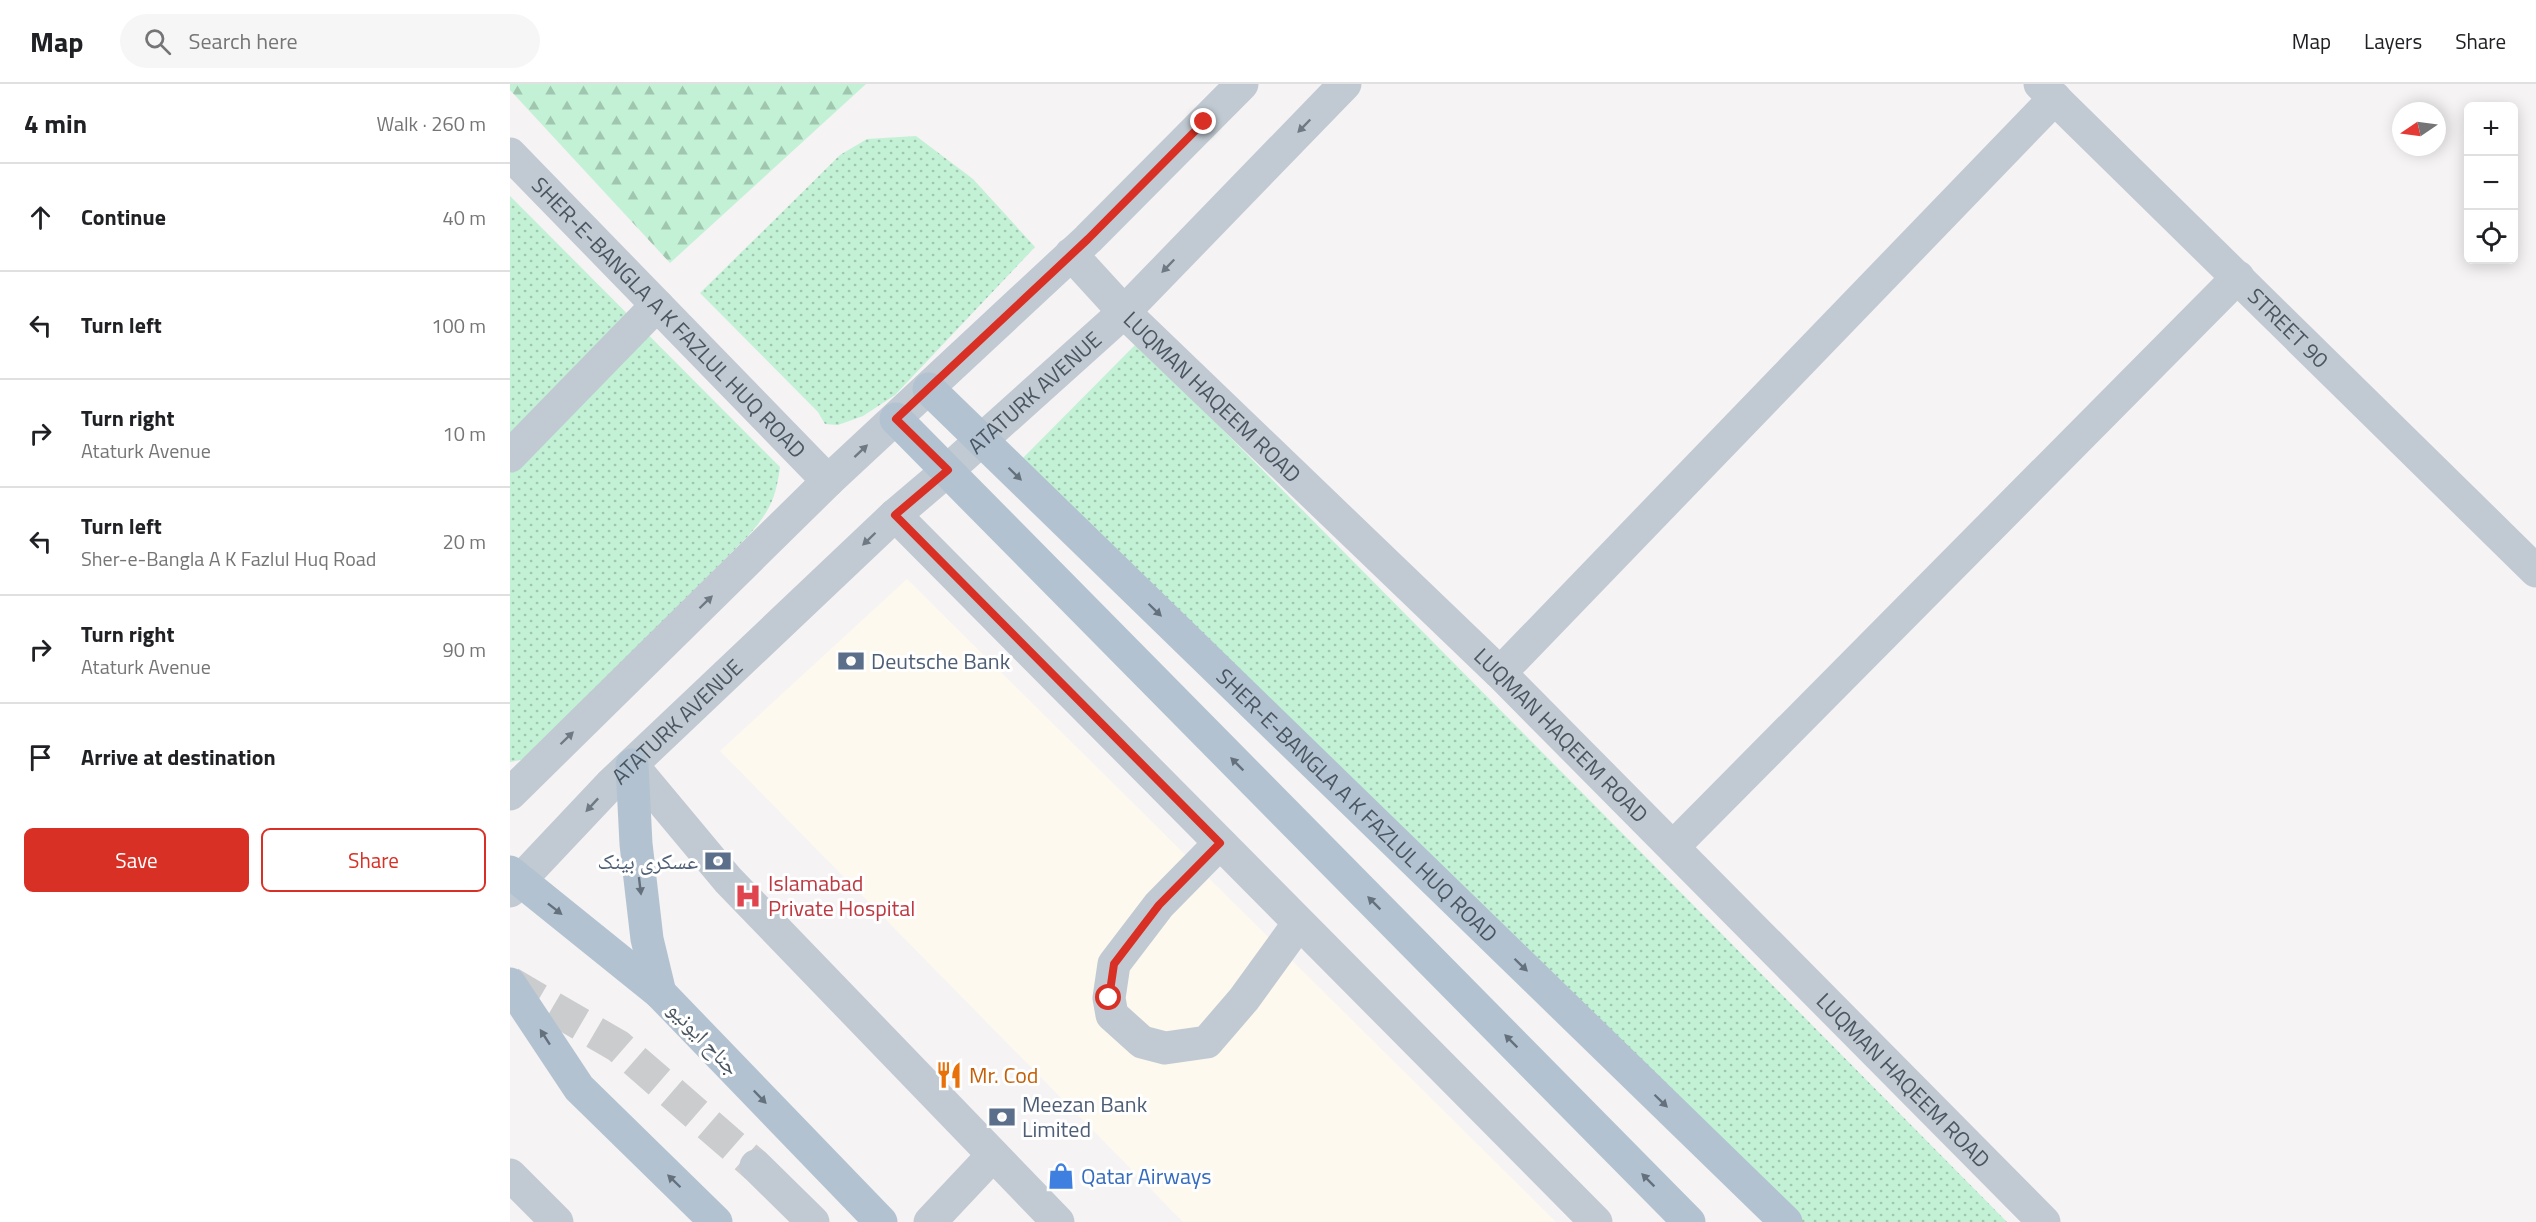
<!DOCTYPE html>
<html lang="en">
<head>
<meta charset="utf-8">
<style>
  body { margin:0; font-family:"Titillium Web","Noto Naskh Arabic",sans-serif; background:#f6f6f6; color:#202124 }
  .controls { position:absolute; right:18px; top:18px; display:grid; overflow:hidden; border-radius:9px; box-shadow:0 3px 15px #0003 }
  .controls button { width:54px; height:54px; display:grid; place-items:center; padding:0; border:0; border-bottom:2px solid #e0e0e0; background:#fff; color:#202124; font:30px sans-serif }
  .compass { position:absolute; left:1882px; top:18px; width:54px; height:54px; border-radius:50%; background:#fff; box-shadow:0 3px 15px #0003; rotate:257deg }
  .stop { position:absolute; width:18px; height:18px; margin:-14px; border:4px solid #d93025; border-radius:50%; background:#fff }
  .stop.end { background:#d93025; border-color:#fff; box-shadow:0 2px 6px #0008 }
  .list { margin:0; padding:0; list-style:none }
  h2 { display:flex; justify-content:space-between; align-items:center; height:78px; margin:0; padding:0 24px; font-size:26px }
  h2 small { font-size:20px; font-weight:400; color:#757577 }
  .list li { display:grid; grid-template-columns:39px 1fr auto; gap:18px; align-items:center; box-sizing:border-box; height:108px; padding:0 24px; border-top:2px solid #e0e0e0 }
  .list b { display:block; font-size:22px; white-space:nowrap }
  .list p { margin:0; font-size:20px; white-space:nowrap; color:#757577 }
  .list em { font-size:20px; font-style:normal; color:#757577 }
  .actions { display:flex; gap:12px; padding:18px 24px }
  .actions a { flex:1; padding:14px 0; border:2px solid #d93025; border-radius:9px; text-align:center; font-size:21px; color:#d93025 }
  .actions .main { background:#d93025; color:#fff }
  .icon { flex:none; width:33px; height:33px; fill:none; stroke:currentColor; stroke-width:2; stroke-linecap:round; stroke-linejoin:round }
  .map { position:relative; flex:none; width:2026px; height:1138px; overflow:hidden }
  header { display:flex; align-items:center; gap:36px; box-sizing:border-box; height:84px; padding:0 30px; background:#fff; border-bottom:2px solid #e0e0e0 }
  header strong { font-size:28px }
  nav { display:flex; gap:33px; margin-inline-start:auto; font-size:21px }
  .search { width:420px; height:54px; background:#f6f6f6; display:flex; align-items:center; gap:15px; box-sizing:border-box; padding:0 21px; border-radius:33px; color:#757577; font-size:22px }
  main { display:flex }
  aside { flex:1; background:#fff }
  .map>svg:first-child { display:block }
  .commercial { fill:#fdf9ef }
  .grass { fill:url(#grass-dots) }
  .forest { fill:url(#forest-firs) }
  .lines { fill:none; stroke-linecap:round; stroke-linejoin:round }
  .minor-tunnel { stroke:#caccce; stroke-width:33; stroke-dasharray:33 16; stroke-linecap:butt }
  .minor { stroke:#c1cad2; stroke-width:33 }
  .major { stroke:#b3c2d1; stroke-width:33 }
  .oneway { fill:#6e7983 }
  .oneway2 { fill:#64717d }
  .route { stroke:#d93025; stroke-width:8 }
  .labels { text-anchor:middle; stroke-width:6; stroke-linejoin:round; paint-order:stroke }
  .street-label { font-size:22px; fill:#4a5661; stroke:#fff }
  .service-label { font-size:22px; fill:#4e5e75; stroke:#fff; text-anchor:start }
  .health-label { font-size:22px; fill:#be3a42; stroke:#fff; text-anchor:start }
  .food-label { font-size:22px; fill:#c56008; stroke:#fff; text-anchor:start }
  .shop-label { font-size:22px; fill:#366cbe; stroke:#fff; text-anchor:start }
</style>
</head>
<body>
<header>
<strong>Map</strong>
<div class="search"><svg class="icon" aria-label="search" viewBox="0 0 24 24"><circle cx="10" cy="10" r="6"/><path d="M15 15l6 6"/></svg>Search here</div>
<nav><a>Map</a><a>Layers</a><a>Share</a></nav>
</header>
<main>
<aside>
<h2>4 min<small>Walk · 260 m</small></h2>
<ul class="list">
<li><svg class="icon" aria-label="ahead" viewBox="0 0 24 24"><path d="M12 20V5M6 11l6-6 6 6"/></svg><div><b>Continue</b></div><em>40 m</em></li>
<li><svg class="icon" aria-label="left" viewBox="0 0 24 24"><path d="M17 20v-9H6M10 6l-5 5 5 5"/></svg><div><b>Turn left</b></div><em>100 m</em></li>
<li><svg class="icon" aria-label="right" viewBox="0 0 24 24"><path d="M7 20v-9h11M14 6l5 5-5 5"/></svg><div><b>Turn right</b><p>Ataturk Avenue</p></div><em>10 m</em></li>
<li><svg class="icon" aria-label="left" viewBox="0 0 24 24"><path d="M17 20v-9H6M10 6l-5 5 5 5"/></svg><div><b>Turn left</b><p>Sher-e-Bangla A K Fazlul Huq Road</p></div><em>20 m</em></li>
<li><svg class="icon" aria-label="right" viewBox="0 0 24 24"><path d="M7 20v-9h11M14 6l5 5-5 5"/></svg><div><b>Turn right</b><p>Ataturk Avenue</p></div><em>90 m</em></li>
<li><svg class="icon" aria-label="arrive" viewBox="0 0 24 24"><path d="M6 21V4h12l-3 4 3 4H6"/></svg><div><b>Arrive at destination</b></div></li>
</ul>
<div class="actions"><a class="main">Save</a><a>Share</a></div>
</aside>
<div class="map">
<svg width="2026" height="1138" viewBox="0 0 2026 1138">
  <defs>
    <pattern id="grass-dots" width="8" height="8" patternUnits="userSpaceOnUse" patternTransform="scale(1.5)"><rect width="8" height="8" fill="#c3f1d5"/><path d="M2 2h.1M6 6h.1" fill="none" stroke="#a0c6b0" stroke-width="1.8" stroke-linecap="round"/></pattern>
    <pattern id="forest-firs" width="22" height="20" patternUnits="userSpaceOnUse" patternTransform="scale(1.5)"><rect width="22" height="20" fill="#c3f1d5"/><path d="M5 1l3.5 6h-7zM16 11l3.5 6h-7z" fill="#a0c6b0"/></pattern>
  </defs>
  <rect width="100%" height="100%" fill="#f5f3f3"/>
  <path class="commercial" d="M397,495l649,643h-373l-463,-471z"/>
  <path class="grass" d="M406,52l57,43 62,68 -140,148 -32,21 -25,9 -13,-1 -7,-12 -118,-119 140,-138 27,-16z
    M0,112l270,271c-4,32 -11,45 -32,69l-222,223 -16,3z
    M627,259l870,879h-234l-762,-752z"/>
  <path class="forest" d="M0,0h356l-196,179 -160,-173z"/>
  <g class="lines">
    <path class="minor-tunnel" d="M0,899l108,63 138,120"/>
    <g class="minor">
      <path id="s1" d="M1530,0l496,487"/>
      <path id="s2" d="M0,70l318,327"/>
      <path id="s3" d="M561,170l53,58 376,361 544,549"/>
      <path d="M0,372l147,-151"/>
      <path d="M385,431l701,707"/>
      <path d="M990,589l555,-575"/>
      <path d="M122,681l96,115 330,342"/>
      <path d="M0,710l318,-313 260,-242 154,-155"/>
      <path d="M710,759l-61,62 -45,59 -5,34 3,17 30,27 23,6 42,-6 37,-43 55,-76"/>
      <path d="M1163,763l565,-570"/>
      <path id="s4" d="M0,807l100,-106 285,-270 53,-45 176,-158 221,-228"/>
      <path d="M246,1082l57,56"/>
      <path d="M0,1091l47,47"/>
      <path d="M420,1138l63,-67"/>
    </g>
    <g class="major">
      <path id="s5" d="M419,305l857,833"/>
      <path d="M386,335l793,803"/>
      <path d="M122,681l4,79 11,95 13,54"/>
      <path d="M0,788l150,121 221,229"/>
      <path d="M0,900l69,104 137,134"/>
    </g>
  </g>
  <defs><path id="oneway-solid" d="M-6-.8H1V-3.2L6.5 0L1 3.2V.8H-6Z" transform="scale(1.5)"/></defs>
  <g class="oneway">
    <use href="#oneway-solid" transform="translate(794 42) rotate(134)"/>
    <use href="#oneway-solid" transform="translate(658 182) rotate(134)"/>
    <use href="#oneway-solid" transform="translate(351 367) rotate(-43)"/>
    <use href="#oneway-solid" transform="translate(359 455) rotate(136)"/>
    <use href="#oneway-solid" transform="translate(196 518) rotate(-44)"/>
    <use href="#oneway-solid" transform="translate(57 654) rotate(-44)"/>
    <use href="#oneway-solid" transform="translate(82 721) rotate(133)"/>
  </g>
  <g class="oneway2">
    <use href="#oneway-solid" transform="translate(505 390) rotate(44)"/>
    <use href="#oneway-solid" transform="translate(645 526) rotate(44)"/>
    <use href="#oneway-solid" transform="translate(727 680) rotate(-135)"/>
    <use href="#oneway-solid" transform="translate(130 802) rotate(83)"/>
    <use href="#oneway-solid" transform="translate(864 819) rotate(-135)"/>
    <use href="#oneway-solid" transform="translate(45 825) rotate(38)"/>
    <use href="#oneway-solid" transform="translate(1011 881) rotate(44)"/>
    <use href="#oneway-solid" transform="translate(35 953) rotate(-123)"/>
    <use href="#oneway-solid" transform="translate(1001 957) rotate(-135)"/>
    <use href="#oneway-solid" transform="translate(250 1013) rotate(46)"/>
    <use href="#oneway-solid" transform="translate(1151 1017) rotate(44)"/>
    <use href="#oneway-solid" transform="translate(1138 1096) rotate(-135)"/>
    <use href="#oneway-solid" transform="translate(164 1097) rotate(-136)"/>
  </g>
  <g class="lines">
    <path class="route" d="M599,914l5,-34 45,-59 61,-62 -325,-328 53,-45 -52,-51 192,-180 116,-117"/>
  </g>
  <defs>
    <symbol id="bank-bare" viewBox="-9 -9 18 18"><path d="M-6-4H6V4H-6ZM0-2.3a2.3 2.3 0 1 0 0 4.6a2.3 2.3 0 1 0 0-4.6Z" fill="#5c6f8a" stroke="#fff" stroke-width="2.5" paint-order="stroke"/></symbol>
    <symbol id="hospital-bare" viewBox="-9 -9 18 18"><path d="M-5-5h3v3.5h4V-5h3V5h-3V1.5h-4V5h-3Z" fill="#e0444e" stroke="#fff" stroke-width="2.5" paint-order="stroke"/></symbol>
    <symbol id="restaurant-bare" viewBox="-9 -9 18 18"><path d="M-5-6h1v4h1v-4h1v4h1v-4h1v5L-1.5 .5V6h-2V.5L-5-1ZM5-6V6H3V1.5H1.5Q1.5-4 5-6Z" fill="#e8710a" stroke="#fff" stroke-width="2.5" paint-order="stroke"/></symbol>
    <symbol id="shop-bare" viewBox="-9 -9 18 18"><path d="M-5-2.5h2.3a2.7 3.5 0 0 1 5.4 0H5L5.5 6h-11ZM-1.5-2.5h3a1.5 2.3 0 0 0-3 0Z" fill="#3f7fe0" stroke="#fff" stroke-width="2.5" paint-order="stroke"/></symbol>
  </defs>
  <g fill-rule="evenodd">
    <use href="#bank-bare" x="322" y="558" width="38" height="38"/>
    <use href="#bank-bare" x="189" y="758" width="38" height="38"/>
    <use href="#hospital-bare" x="219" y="793" width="38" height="38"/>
    <use href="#restaurant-bare" x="420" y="972" width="38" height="38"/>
    <use href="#bank-bare" x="473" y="1014" width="38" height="38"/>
    <use href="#shop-bare" x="532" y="1073" width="38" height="38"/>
  </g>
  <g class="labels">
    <g class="street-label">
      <text dy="8" stroke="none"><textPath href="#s2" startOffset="228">SHER-E-BANGLA A K FAZLUL HUQ ROAD</textPath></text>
      <text dy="8" stroke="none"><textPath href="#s1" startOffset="348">STREET 90</textPath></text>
      <text dy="8" stroke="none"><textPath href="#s4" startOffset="724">ATATURK AVENUE</textPath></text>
      <text dy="8" stroke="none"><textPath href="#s3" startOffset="201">LUQMAN HAQEEM ROAD</textPath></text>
      <text dy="8" stroke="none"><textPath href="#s4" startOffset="238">ATATURK AVENUE</textPath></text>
      <text dy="8" stroke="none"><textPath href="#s3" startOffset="687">LUQMAN HAQEEM ROAD</textPath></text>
      <text dy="8" stroke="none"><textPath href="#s5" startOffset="597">SHER-E-BANGLA A K FAZLUL HUQ ROAD</textPath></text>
      <text transform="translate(194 954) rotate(46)" y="8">جناح ایونیو</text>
      <text dy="8" stroke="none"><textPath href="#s3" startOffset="1173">LUQMAN HAQEEM ROAD</textPath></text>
    </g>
    <g class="service-label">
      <text x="361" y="585">Deutsche Bank</text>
      <text x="188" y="785" text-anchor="end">عسکری بینک</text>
      <text x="512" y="1028">Meezan Bank<tspan x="512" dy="25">Limited</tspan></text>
    </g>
    <g class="health-label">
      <text x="258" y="807">Islamabad<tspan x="258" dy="25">Private Hospital</tspan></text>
    </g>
    <g class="food-label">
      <text x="459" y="999">Mr. Cod</text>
    </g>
    <g class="shop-label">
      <text x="571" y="1100">Qatar Airways</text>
    </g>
  </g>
</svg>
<div class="controls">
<button>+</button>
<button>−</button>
<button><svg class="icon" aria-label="locate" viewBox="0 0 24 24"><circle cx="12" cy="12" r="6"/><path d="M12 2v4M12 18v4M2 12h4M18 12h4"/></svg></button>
</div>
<svg class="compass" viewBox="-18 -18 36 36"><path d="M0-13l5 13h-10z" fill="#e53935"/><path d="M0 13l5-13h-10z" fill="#757577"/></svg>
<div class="stop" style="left:599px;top:914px"></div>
<div class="stop end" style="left:694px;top:38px"></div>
</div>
</main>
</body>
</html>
